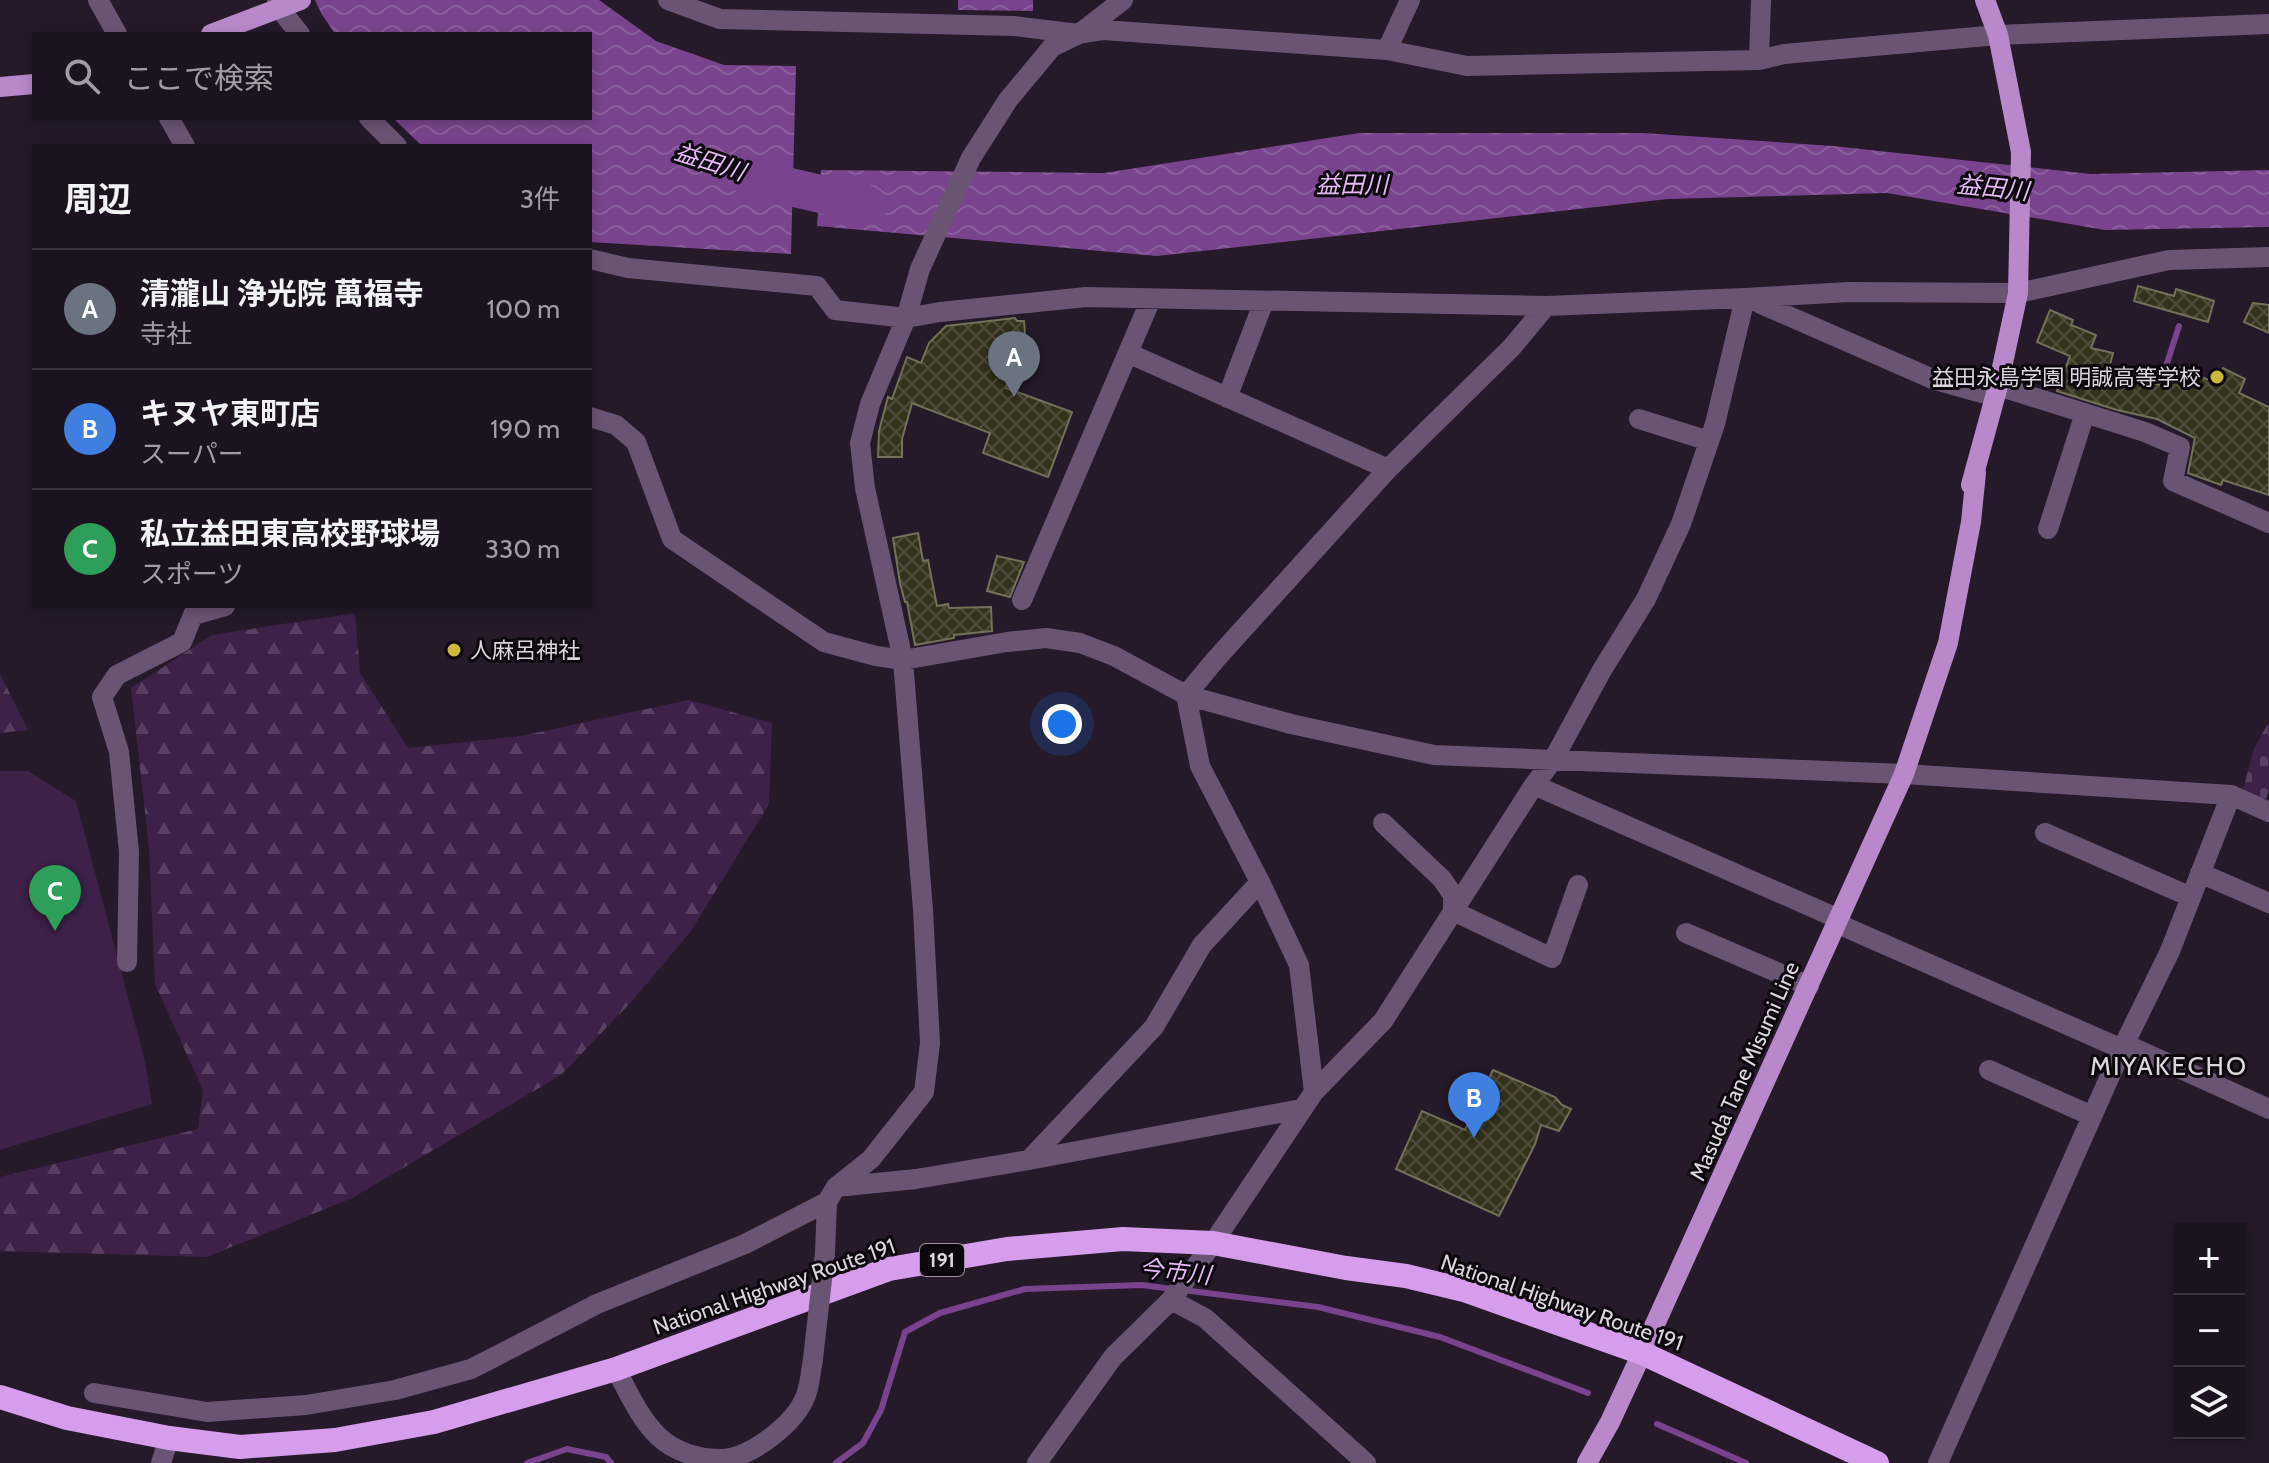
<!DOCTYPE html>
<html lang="ja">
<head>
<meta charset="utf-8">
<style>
  body { margin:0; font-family:Cabin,"Noto Sans JP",sans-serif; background:#251c29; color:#f1f3f6 }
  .controls { position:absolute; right:24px; bottom:24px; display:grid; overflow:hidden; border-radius:0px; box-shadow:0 4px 12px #0003 }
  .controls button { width:72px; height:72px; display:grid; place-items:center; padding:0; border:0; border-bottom:2px solid #3a323e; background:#1c1320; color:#f1f3f6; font:40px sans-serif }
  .you { position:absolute; left:1062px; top:724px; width:28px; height:28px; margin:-20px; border:6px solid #fff; border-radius:50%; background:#1a73e8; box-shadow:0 0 0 12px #1a73e833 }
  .badge { display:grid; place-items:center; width:52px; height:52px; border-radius:50%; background:#ccb939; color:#fff; font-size:26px; font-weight:700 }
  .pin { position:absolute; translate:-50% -66px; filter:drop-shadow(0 2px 4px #0008) }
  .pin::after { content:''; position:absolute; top:42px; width:28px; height:24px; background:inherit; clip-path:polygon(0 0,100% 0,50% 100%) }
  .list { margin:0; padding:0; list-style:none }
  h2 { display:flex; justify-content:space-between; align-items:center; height:104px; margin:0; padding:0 32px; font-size:34px }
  h2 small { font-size:26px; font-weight:400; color:#a09ea5 }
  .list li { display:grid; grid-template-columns:52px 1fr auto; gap:24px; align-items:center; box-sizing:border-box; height:120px; padding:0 32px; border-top:2px solid #3a323e }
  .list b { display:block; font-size:30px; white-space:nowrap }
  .list p { margin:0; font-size:26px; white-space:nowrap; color:#a09ea5 }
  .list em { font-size:26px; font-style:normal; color:#a09ea5 }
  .icon { flex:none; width:44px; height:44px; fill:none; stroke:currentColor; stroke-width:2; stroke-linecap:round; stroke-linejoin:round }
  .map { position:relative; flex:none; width:2269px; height:1463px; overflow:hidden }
  .search { position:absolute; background:#1c1320; box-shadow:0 4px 12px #0003; left:32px; top:32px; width:560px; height:88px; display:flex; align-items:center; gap:20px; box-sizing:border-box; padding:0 28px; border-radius:0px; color:#a09ea5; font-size:30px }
  .panel { position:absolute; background:#1c1320; box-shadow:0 4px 12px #0003; left:32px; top:144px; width:560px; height:464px; border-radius:0px }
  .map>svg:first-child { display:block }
  .forest { fill:url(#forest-firs) }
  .cemetery { fill:url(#cemetery-stones) }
  .pitch { fill:#3e2149 }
  .water { fill:url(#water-waves) }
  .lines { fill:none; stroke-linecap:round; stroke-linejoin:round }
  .stream { stroke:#79448d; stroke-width:6 }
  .river { stroke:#79448d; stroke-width:38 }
  .building { fill:url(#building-cross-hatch); stroke:#747059; stroke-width:2 }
  .minor { stroke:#6a5474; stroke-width:20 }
  .major { stroke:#b888ca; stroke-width:20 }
  .highway { stroke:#d69ded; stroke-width:24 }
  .minor-bridge { stroke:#6a5474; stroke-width:20 }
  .poi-dot { fill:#ccb939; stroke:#0b070d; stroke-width:3 }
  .labels { text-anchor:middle; stroke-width:6; stroke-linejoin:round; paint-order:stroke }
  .shield { fill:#0b070d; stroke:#9d96a0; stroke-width:2 }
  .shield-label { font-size:20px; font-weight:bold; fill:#dcd4df }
  .poi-label { font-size:22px; fill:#dcd4df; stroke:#0b070d; text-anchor:end }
  .street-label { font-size:22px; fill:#dcd4df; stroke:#0b070d }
  .water-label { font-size:24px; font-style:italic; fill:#e3b8f4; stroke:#0b070d }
  .quarter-label { font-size:26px; letter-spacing:2px; fill:#dcd4df; stroke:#0b070d }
</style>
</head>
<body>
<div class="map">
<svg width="2269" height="1463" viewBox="0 0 2269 1463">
  <defs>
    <pattern id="forest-firs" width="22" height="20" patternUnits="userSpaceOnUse" patternTransform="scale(2)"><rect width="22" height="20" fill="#3e2149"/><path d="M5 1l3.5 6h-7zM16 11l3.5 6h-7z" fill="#594063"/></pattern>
    <pattern id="cemetery-stones" width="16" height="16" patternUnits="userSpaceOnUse" patternTransform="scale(2)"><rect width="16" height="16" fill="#3e2149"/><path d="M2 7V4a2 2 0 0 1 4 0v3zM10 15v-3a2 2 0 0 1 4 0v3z" fill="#594063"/></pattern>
    <pattern id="water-waves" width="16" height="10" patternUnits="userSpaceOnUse" patternTransform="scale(2)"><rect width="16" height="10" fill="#79448d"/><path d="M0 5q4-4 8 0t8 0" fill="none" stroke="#8b5e9d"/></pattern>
    <pattern id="building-cross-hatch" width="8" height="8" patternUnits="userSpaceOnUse" patternTransform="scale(2)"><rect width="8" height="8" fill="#34311c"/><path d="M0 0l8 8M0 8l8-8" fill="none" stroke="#514e3d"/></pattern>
  </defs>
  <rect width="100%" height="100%" fill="#25192a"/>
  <path class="forest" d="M355,613l5,60 48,75 113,-12 167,-36 84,23 -3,81 -78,127 -59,70 -71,74 -209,123 -145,59 -207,-6v-74l198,-48 5,-39 -48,-106 -6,-136 -18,-160 81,-53z
    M0,674l28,56 -28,3z"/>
  <path class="cemetery" d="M2269,722v68l-4,12 -23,-9 12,-45z"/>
  <path class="pitch" d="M0,771h28l48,30 69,260 7,43 -152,46z"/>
  <path class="water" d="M315,0h284l57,41 68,24 72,1 -5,188 -201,-12v-96h-168l-29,-28h197v-84h-255l-14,-21z
    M958,0h75v11l-75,-1z
    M1359,133h284l190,13 258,28 178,-4v57l-164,3 -218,-37 -219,6 -511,57 -340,-30 4,-56 283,3z"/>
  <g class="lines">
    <path class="stream" d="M2158,391l21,-65
      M1183,1290l135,17 122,30 148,56
      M1657,1424l89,39
      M527,1463l40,-14 39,8 5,6
      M836,1463l27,-20 18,-33 24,-78 35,-19 85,-24 117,-4 30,4"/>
    <path class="river" d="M742,173l44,13 82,19"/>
  </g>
  <path class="building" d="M2138,286l36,10 2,-7 38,12 -6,21 -74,-21z
    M2253,303l16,2v28l-25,-11z
    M2050,310l23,10 -2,5 25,10 -5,13 22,5 -5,19 61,15 9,-21 37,17 8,-15 22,11 -6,14 30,14v88l-46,-15 -2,5 -33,-12 7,-35 -38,-19 -40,-9 -60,-19 13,-35 -33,-14z
    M1015,318l2,3h7l2,27 -15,2 -12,27 9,4 -2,7 66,24 -24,65 -65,-24 7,-20 -78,-30 -10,36v18h-24l1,-26 9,-34 4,2 15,-42 14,6 8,-20 17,-17z
    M918,533l5,28 5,-1 9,46 11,-2 1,4 42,-1 1,24 -38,4v3l-39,7 -8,-43h-2l-5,-19 -7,-45z
    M997,556l27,6 -14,35 -23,-6z
    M1493,1070l62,27 7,8 9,4 -12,22 -18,-6 -6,19 -36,72 -103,-47 26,-58 43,19z"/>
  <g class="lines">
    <path class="minor" d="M98,0l19,34
      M277,0l2,8 21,26
      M668,0l52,19 294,7 65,8 24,-4 284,20 80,16 292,-6 25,-6 214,-19 271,-11
      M1387,50l23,-50
      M1759,60l2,-60
      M169,118l16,28
      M369,118l28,28
      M590,259l38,9 189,18 18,24 71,8 34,-6 146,-15 460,9 199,-8 104,-6 169,1 151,-33 100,-3
      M1754,299l7,5 174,76 46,13 17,-7 147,46 35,15 -7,34 96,42
      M1128,353l260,116
      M1227,398l37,-97
      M590,417l26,8 20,17 36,97 152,103 52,14 27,4 104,-18 39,-4 34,5 34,13 72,39 105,29 143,31 470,19 327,21 38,17
      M1639,419l70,22
      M2048,529l37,-116
      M1022,600l129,-301
      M1186,695l30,-36 172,-190 124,-122 34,-41
      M1186,695l14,71 60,116 39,83 15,127
      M1534,785l305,134 6,8 277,122 12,-1 135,61
      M1383,823l59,56 11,16v16l99,47 26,-73
      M2045,833l146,64
      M2200,873l69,30
      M1686,933l123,53
      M127,962l2,-110 -10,-100 -17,-55 15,-22 65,-33 11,-27 32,-9
      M1989,1070l103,46
      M1029,1160l272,-51
      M836,1187l80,-8 113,-19 125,-133 48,-82 58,-63
      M825,1253l2,-51 9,-15 35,-28 53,-67 6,-49 -7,-133 -20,-250 -38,-172 -5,-45 10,-39 36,-86 14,-49 51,-111 37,-58 44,-53 27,-13 44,-34
      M1171,1300l34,18 161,145
      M616,1369c12,23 24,50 43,68 16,15 40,22 62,22 30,-1 75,-36 85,-64 4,-11 5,-25 7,-36
      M94,1393l113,19 99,-7 89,-15 76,-21 126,-65 148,-60 82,-42
      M161,1463l8,-25
      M1037,1463l76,-106 58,-57 42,-57 101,-151 69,-71 151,-236 19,-25 49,-90 44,-71 35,-75 34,-100 30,-126
      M1938,1463l184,-414 48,-98 61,-156"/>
    <path class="major" d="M211,34l90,-34
      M0,87l34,-3
      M1971,485l27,-99 20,-93 3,-141 -23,-117 -13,-35
      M1587,1463l23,-41 32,-69 262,-579 44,-131 23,-121 5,-49"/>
    <path class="highway" d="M0,1397l67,21 102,20 71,9 95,-7 99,-18 182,-53 273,-100 118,-20 116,-10 90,4 133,25 60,8 58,14 178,63 235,110"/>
    <path class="minor-bridge" d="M813,1359l12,-106"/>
  </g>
  <g class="poi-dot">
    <circle cx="2217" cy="377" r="8"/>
    <circle cx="454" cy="650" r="8"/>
  </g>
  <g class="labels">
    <rect class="shield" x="920" y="1244" width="44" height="32" rx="6"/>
    <g class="shield-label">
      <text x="942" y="1267">191</text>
    </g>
    <g class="poi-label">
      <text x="2201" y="385">益田永島学園 明誠高等学校</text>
      <text x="470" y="658" text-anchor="start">人麻呂神社</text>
    </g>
    <g class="street-label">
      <text transform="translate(1744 1071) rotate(-66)" y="8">Masuda Tane Misumi Line</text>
      <text transform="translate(774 1286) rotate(-19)" y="8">National Highway Route 191</text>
      <text transform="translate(1562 1302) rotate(19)" y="8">National Highway Route 191</text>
    </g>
    <g class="water-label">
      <text transform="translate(710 162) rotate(18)" y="8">益田川</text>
      <text x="1352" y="193">益田川</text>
      <text transform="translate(1993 188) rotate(6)" y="8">益田川</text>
      <text transform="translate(1175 1272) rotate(6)" y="8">今市川</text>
    </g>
    <g class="quarter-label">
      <text x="2169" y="1075">MIYAKECHO</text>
    </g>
  </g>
</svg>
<div class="controls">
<button>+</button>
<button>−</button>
<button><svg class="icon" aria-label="layers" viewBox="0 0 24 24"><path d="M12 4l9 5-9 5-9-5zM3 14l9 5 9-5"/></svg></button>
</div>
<div class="you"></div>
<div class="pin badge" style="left:1014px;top:397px;background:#6b7280">A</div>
<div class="pin badge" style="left:1474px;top:1138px;background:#3f7fe0">B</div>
<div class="pin badge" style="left:55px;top:931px;background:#2e9e5b">C</div>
<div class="search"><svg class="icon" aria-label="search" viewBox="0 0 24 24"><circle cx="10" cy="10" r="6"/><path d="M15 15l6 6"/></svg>ここで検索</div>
<section class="panel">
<h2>周辺<small>3件</small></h2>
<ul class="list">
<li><span class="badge" style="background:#6b7280">A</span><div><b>清瀧山 浄光院 萬福寺</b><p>寺社</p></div><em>100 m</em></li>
<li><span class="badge" style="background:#3f7fe0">B</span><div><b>キヌヤ東町店</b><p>スーパー</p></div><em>190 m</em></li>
<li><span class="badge" style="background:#2e9e5b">C</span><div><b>私立益田東高校野球場</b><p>スポーツ</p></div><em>330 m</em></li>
</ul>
</section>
</div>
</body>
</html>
